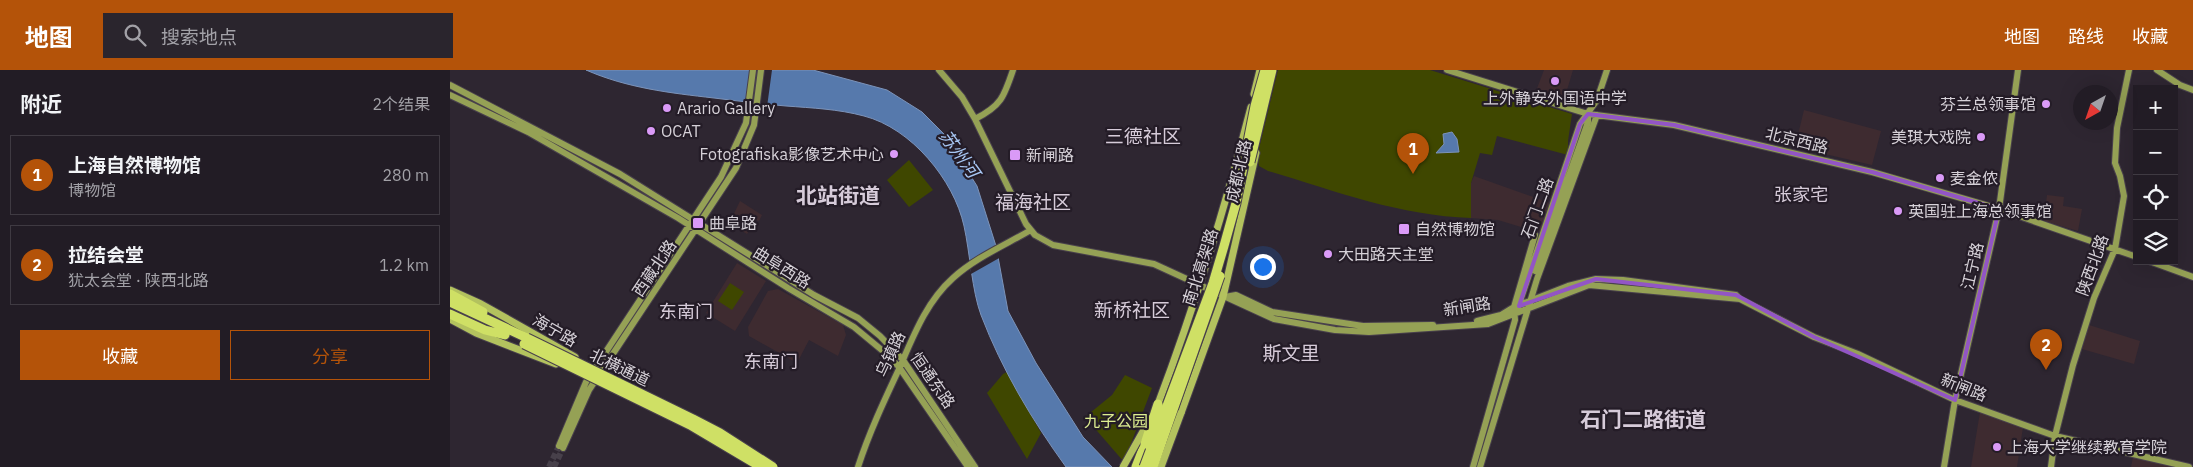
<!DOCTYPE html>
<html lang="zh">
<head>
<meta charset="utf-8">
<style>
  body { margin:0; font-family:"IBM Plex Sans","Noto Sans SC",sans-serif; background:#2a252d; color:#f1f3f6 }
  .controls { position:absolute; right:15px; top:15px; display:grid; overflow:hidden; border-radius:0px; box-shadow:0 5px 20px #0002 }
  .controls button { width:45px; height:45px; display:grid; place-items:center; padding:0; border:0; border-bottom:1px solid #3f3a42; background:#221c25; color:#f1f3f6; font:25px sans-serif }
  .compass { position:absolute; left:1623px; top:15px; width:45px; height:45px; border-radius:50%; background:#221c25; box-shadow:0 5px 20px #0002; rotate:220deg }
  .you { position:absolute; left:812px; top:196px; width:18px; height:18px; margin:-12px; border:4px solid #fff; border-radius:50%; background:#1a73e8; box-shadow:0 0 0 8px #1a73e833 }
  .badge { display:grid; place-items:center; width:32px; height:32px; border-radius:50%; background:#b45309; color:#fff; font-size:16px; font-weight:700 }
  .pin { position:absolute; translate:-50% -41px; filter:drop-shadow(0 1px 2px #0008) }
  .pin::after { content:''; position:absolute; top:26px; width:18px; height:15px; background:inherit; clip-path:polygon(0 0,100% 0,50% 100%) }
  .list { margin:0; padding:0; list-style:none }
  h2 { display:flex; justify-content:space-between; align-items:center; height:65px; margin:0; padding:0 20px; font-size:21px }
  h2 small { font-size:16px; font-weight:400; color:#a2a1a7 }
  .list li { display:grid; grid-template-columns:32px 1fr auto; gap:15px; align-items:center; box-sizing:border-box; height:80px; margin:0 10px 10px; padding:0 10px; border:1px solid #3f3a42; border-radius:0px }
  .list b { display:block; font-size:19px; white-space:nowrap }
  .list p { margin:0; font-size:16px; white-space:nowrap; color:#a2a1a7 }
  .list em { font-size:16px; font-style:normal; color:#a2a1a7 }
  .actions { display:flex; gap:10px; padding:15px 20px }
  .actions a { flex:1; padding:11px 0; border:1px solid #b45309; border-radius:0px; text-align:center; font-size:18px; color:#b45309 }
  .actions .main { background:#b45309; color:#fff }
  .icon { flex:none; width:28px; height:28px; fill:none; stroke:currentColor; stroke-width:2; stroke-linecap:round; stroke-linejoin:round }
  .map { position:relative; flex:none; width:1743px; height:397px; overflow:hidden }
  header { display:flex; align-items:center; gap:30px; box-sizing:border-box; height:70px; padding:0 25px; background:#b45309; color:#fff }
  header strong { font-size:24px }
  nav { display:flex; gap:28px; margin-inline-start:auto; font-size:18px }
  .search { width:350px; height:45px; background:#2a252d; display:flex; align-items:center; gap:12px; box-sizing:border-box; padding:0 18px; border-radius:0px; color:#a2a1a7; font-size:19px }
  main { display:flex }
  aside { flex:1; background:#221c25 }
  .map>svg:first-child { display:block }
  .education { fill:#3e2b30 }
  .green { fill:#3f4700 }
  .water { fill:#5679ac; stroke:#7c93b9 }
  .pier { fill:#2e2631 }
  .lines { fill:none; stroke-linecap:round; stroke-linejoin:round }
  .secondary-tunnel { stroke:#47404a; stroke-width:6; stroke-dasharray:6 3; stroke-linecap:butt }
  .secondary-casing { stroke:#49414c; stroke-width:8 }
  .primary-casing { stroke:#49414c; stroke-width:9 }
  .highway-casing { stroke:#49414c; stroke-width:11 }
  .secondary { stroke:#95a155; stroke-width:6 }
  .primary { stroke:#b3c25e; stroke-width:7 }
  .highway { stroke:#cfe065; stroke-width:9 }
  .primary-bridge-casing { stroke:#49414c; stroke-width:9; stroke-linecap:butt }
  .highway-bridge-casing { stroke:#49414c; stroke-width:11; stroke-linecap:butt }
  .primary-bridge { stroke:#b3c25e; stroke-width:7 }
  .highway-bridge { stroke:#cfe065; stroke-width:9 }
  .marked { fill:none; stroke:#9255c5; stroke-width:4; stroke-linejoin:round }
  .poi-dot { fill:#da9af7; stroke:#241c27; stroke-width:2 }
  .labels { text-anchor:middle; stroke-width:4.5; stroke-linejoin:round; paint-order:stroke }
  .poi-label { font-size:16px; fill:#d6d1d8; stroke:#241c27; text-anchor:start }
  .street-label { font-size:16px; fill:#d6d1d8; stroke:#241c27 }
  .park-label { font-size:16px; fill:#dded90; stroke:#241c27 }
  .water-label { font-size:18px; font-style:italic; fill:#a7c6f3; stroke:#241c27 }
  .neighbourhood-label { font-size:18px; fill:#d6cbd9; stroke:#241c27 }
  .quarter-label { font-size:19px; fill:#d6cbd9; stroke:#241c27 }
  .district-label { font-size:21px; font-weight:bold; fill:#d6cbd9; stroke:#241c27 }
</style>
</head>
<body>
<header>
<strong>地图</strong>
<div class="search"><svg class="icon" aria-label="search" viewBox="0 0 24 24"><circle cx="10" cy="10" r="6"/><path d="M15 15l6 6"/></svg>搜索地点</div>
<nav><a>地图</a><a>路线</a><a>收藏</a></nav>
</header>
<main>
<aside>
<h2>附近<small>2个结果</small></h2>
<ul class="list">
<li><span class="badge">1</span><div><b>上海自然博物馆</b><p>博物馆</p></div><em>280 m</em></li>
<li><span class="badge">2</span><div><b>拉结会堂</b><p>犹太会堂 · 陕西北路</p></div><em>1.2 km</em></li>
</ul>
<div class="actions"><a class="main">收藏</a><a>分享</a></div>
</aside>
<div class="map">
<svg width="1743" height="397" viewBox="0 0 1743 397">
  <rect width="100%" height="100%" fill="#2e2631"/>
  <path class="education" d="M1094,0h29l-9,30 -28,-9z
    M1354,40l77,21 -9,34 -77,-18z
    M1024,106l76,27 -8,26 -5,3 -39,-12 -27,-2v-35z
    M1597,125l17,2 -1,9 19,3 -4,22 -34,-10z
    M290,131l22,14 -3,6 -3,-1 -9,14 -15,-9 -2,-3z
    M287,193l29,18 -31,50 -29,-18z
    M328,219l65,36 3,10 -8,21 -29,-16 -12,23 -48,-27 -1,-9 20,-36z
    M1639,255l51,16 -6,23 -52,-15z
    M1530,342l43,15 -6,40h-46z
    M1683,387l38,8 -1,2h-39z"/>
  <path class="green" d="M828,0h152l142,44 -4,27v14l-71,-19 -5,19 -12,-2 -9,30v35c-71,-2 -136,-27 -203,-47l-9,-5 -2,-9z
    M459,90l24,30 -24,17 -22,-27z
    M280,213l14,9 -6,9 -14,-9z
    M274,222l14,9 -6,9 -14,-9z
    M557,302l34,61 -14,26 -40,-66 16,-19z
    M675,305l27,13 -28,74 -39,-45 27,-22z"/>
  <path class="water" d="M136,0h227l74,20 35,22 23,23 32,51 19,60 12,65 28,52 47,74 29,30h-46c-34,-47 -64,-97 -85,-152 -9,-24 -11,-62 -17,-89 -10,-46 -53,-98 -100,-110 -26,-7 -52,-8 -78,-10 -24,-2 -48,-5 -72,-8 -44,-5 -87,-10 -128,-28z
    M1002,62l5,7 2,13 -23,1 8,-9 -1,-10z"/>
  <path class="pier" d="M300,0h22l-5,37 -22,-3z
    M548,174l3,13 -30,17 -2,-13z"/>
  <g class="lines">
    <path class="secondary-tunnel" d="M99,397l10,-21
      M104,397l9,-19"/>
    <defs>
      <path id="secondary" d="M489,0l23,27 13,22 51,105 9,11 18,10 101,19 120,55 61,11 34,2 119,-8 101,-39 151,14 74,38 44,17 97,46 100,36 134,31
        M997,0l141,44 86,11 198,47 127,37 138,48
        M1707,0l23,15 13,5
        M0,15l170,89 194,121 44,23 22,18 23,24 72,107
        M0,25l78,37 150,86 110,70 66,39 35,29 10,11 69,100
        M525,49c26,-13 29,-22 38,-49
        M1699,191l44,16
        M1085,201l53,-149v-8
        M775,227l11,-2 36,17 91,14 70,-1
        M1068,237l62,-183 17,-24 10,-30
        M1027,251l24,-6 13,-8 54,-21 28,-7 27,1 113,15 4,4
        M109,376l27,-64 135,-205 25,-54 7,-53
        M113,378l26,-58 147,-222 18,-43 7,-55
        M408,397c11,-34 26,-66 41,-98 14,-32 27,-67 54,-91 22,-20 52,-33 78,-48
        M1023,397l42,-147 -1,-13 21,-72
        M1030,397l57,-188 60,-164
        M1494,397l11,-67 44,-191 19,-139
        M1601,397l4,-31 18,-71 21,-67 21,-49 9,-53 -4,-20 -5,-13 2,-35 12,-58"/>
      <path id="primary" d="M804,24l6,-24
        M0,220l31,14 94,53
        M0,249l26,14 80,31
        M708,334c37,-98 67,-196 93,-297
        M731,343l42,-116 33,-144"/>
      <path id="highway" d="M0,224l33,18
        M0,232l77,36
        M0,244l35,16 20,5
        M686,397l9,-23"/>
    </defs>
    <use href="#secondary" class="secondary-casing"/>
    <use href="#primary" class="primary-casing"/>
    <use href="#highway" class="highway-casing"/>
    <use href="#secondary" class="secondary"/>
    <use href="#primary" class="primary"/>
    <use href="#highway" class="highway"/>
    <defs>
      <path id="primary-bridge" d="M673,397l27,-48
        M711,397l20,-54"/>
      <path id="highway-bridge" d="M800,92l22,-92
        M77,268l166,81 27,14 53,34
        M74,274l166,81 71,42
        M695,374l13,-40
        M694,397l69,-184 11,-37 12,-43 19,-97 10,-36
        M703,397l67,-191"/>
    </defs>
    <use href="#primary-bridge" class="primary-bridge-casing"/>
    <use href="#highway-bridge" class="highway-bridge-casing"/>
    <use href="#primary-bridge" class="primary-bridge"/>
    <use href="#highway-bridge" class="highway-bridge"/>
  </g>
  <path class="marked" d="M1138,44l86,11 198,47 127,37 -44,191 -141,-63 -78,-42 -140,-16 -77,27 61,-182z"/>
  <g class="poi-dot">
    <circle cx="1105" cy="11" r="5"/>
    <circle cx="1596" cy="34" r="5"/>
    <circle cx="217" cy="38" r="5"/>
    <circle cx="201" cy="61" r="5"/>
    <circle cx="1531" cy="67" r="5"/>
    <circle cx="444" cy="84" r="5"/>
    <rect x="559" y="79" width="12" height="12" rx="2.5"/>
    <circle cx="1490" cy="108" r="5"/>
    <circle cx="1448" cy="141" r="5"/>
    <rect x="242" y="147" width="12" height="12" rx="2.5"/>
    <rect x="948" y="153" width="12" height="12" rx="2.5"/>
    <circle cx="878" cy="184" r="5"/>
    <circle cx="1547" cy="377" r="5"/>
  </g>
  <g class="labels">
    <g class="poi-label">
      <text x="1105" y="34" text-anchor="middle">上外静安外国语中学</text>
      <text x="1586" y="40" text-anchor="end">芬兰总领事馆</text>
      <text x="227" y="44">Arario Gallery</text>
      <text x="211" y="67">OCAT</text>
      <text x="1521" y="73" text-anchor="end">美琪大戏院</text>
      <text x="434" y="90" text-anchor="end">Fotografiska影像艺术中心</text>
      <text x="576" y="91">新闸路</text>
      <text x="1500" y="114">麦金侬</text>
      <text x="1458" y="147">英国驻上海总领事馆</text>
      <text x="259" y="159">曲阜路</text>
      <text x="965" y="165">自然博物馆</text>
      <text x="888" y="190">大田路天主堂</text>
      <text x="1557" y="383">上海大学继续教育学院</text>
    </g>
    <g class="street-label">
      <text transform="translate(1347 70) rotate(14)" y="6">北京西路</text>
      <text transform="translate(788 101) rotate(-77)" y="6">成都北路</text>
      <text transform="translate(1087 138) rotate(-70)" y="6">石门二路</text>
      <text transform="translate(1642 195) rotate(-70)" y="6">陕西北路</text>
      <text transform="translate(1522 196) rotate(-77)" y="6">江宁路</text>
      <text transform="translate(332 197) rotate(32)" y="6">曲阜西路</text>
      <text transform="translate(750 197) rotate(-72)" y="6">南北高架路</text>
      <text transform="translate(204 198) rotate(-56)" y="6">西藏北路</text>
      <text transform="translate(1017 236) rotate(-9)" y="6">新闸路</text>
      <text transform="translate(105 260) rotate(30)" y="6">海宁路</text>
      <text transform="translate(440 284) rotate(-65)" y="6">乌镇路</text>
      <text transform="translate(170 297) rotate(26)" y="6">北横通道</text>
      <text transform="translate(483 310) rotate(55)" y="6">恒通东路</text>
      <text transform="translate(1514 317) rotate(22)" y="6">新闸路</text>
    </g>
    <g class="park-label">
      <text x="666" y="357">九子公园</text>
    </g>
    <g class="water-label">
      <text transform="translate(509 84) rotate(54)" y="6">苏州河</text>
    </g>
    <g class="neighbourhood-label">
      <text x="1351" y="131">张家宅</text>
      <text x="236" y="248">东南门</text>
      <text x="321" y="298">东南门</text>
    </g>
    <g class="quarter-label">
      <text x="693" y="73">三德社区</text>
      <text x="583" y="139">福海社区</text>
      <text x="682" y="247">新桥社区</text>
      <text x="841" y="290">斯文里</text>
    </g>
    <g class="district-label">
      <text x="388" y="133">北站街道</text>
      <text x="1193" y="357">石门二路街道</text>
    </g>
  </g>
</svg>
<div class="controls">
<button>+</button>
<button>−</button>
<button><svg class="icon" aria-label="locate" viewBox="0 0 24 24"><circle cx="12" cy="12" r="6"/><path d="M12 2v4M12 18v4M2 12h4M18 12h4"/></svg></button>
<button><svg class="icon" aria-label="layers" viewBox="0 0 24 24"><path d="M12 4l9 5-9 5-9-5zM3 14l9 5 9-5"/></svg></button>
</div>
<svg class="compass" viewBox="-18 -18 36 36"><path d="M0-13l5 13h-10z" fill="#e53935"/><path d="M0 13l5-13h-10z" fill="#a2a1a7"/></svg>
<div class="you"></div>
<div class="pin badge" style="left:963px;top:104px">1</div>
<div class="pin badge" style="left:1596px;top:300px">2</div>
</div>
</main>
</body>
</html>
